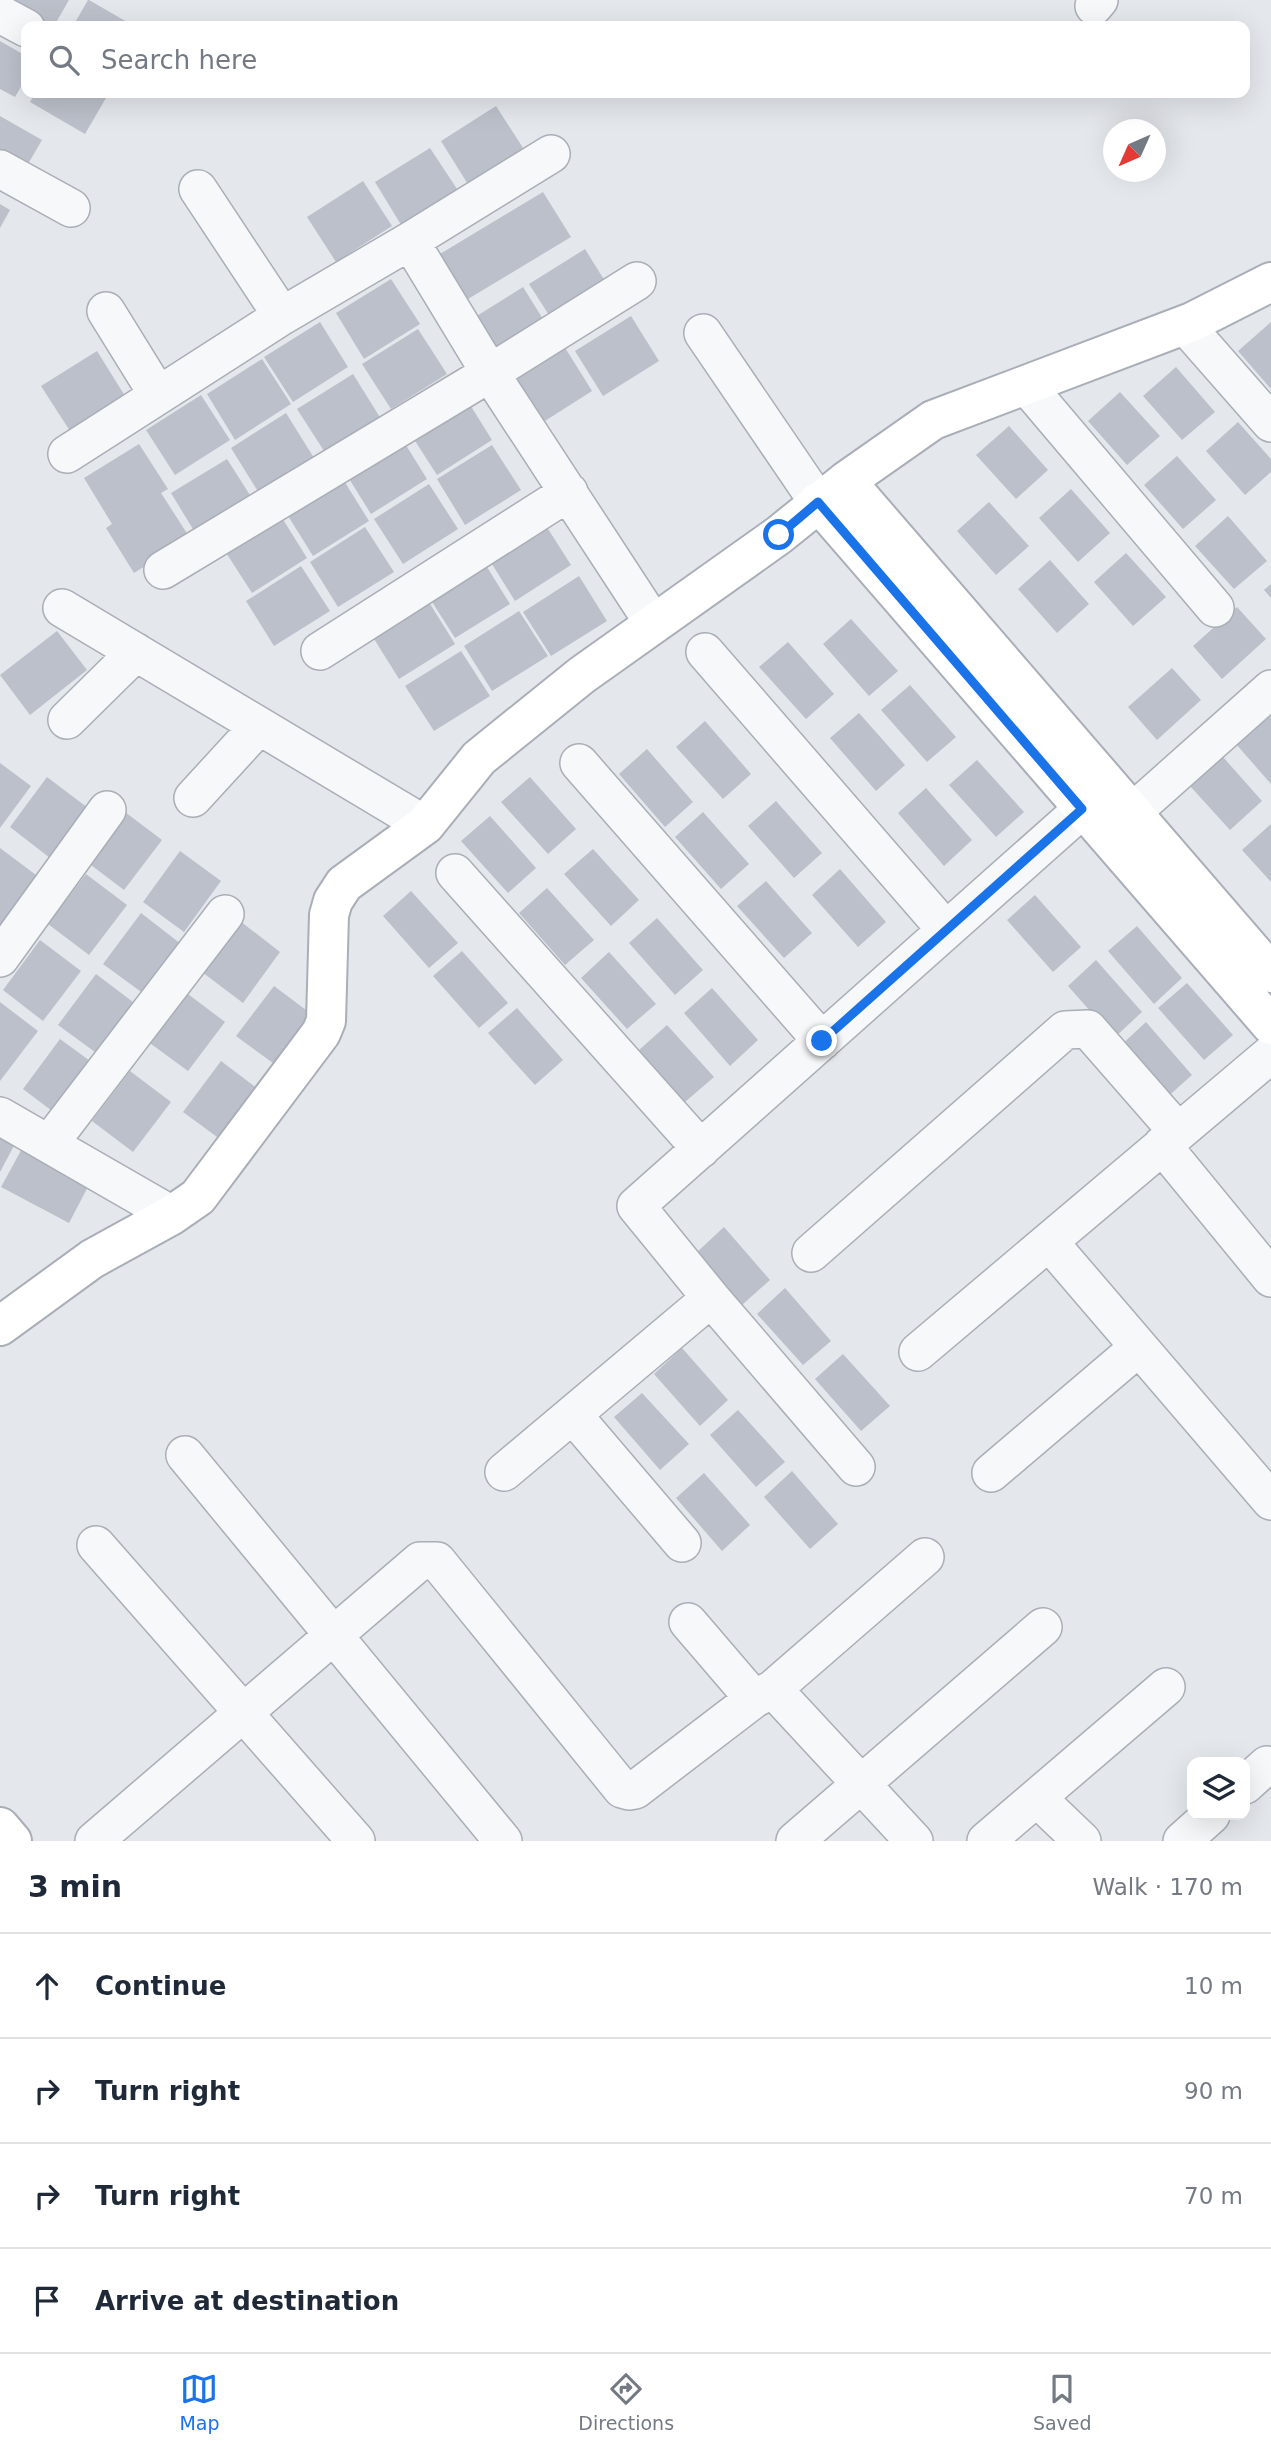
<!DOCTYPE html>
<html lang="en">
<head>
<meta charset="utf-8">
<style>
  body { margin:0; font-family:"DejaVu Sans",sans-serif; background:#f2f2f3; color:#1f2937 }
  .controls { position:absolute; right:21px; bottom:21px; display:grid; overflow:hidden; border-radius:14px; box-shadow:0 7px 28px #0002 }
  .controls button { width:63px; height:63px; display:grid; place-items:center; padding:0; border:0; border-bottom:2px solid #e0e1e3; background:#fff; color:#1f2937; font:35px sans-serif }
  .compass { position:absolute; left:1103px; top:119px; width:63px; height:63px; border-radius:50%; background:#fff; box-shadow:0 7px 28px #0002; rotate:225deg }
  .stop { position:absolute; width:21px; height:21px; margin:-16px; border:5px solid #1a73e8; border-radius:50%; background:#fff }
  .stop.end { background:#1a73e8; border-color:#fff; box-shadow:0 2px 7px #0008 }
  .list { margin:0; padding:0; list-style:none }
  h2 { display:flex; justify-content:space-between; align-items:center; height:91px; margin:0; padding:0 28px; font-size:30px }
  h2 small { font-size:23px; font-weight:400; color:#747a83 }
  .list li { display:grid; grid-template-columns:46px 1fr auto; gap:21px; align-items:center; box-sizing:border-box; height:105px; padding:0 28px; border-top:2px solid #e0e1e3 }
  .list b { display:block; font-size:26px; white-space:nowrap }
  .list em { font-size:23px; font-style:normal; color:#747a83 }
  .icon { flex:none; width:38px; height:38px; fill:none; stroke:currentColor; stroke-width:2; stroke-linecap:round; stroke-linejoin:round }
  .map { position:relative; flex:none; width:1271px; height:1841px; overflow:hidden }
  .search { position:absolute; background:#fff; box-shadow:0 7px 28px #0002; left:21px; right:21px; top:21px; height:77px; display:flex; align-items:center; gap:18px; box-sizing:border-box; padding:0 24px; border-radius:14px; color:#747a83; font-size:26px }
  .sheet { height:511px; background:#fff }
  nav { display:flex; justify-content:space-around; align-items:center; box-sizing:border-box; height:98px; border-top:2px solid #e0e1e3; background:#fff; font-size:19px; color:#747a83 }
  nav a { display:grid; justify-items:center; gap:4px }
  nav .on { color:#1a73e8 }
  .map>svg:first-child { display:block }
  .building { fill:#bbc0ca }
  .lines { fill:none; stroke-linecap:round; stroke-linejoin:round }
  .street-casing { stroke:#a9aeb7; stroke-width:40 }
  .secondary-casing { stroke:#a9aeb7; stroke-width:42 }
  .street { stroke:#f7f8fa; stroke-width:37 }
  .secondary { stroke:#fff; stroke-width:38 }
  .route { stroke:#1a73e8; stroke-width:9 }
</style>
</head>
<body>
<div class="map">
<svg width="1271" height="1841" viewBox="0 0 1271 1841">
  <rect width="100%" height="100%" fill="#e4e7ec"/>
  <path class="building" d="M3,0h66l-15,26h-6z
    M88,0h1l45,26h-61z
    M0,41l26,15v22l-11,19 -15,-8z
    M35,93h61l10,5 -21,36 -55,-32z
    M496,106l29,45 -56,35 -28,-45z
    M0,116l42,24 -21,36 -21,-12z
    M430,148l29,44 -56,36 -28,-46z
    M363,181l29,45 -56,36 -29,-45z
    M543,192l28,45 -113,68 -28,-45z
    M0,204l10,6 -10,18z
    M585,249l28,45 -55,35 -29,-45z
    M391,279l29,45 -56,35 -28,-46z
    M523,287l28,45 -55,35 -29,-45z
    M631,316l28,45 -56,35 -28,-45z
    M320,322l28,45 -55,35 -29,-45z
    M1271,322v67l-33,-38z
    M418,329l29,45 -56,35 -29,-45z
    M564,346l28,45 -55,35 -28,-45z
    M97,351l28,45 -55,35 -29,-45z
    M262,359l29,45 -56,36 -28,-46z
    M1176,367l39,45 -33,28 -39,-44z
    M353,374l28,45 -55,35 -29,-45z
    M1120,392l40,44 -33,29 -39,-44z
    M201,395l29,45 -55,35 -29,-45z
    M464,395l28,45 -55,35 -29,-45z
    M286,413l28,45 -55,35 -28,-45z
    M1238,422l33,37v13l-26,23 -39,-44z
    M1009,426l39,44 -32,29 -40,-44z
    M399,434l28,45 -56,35 -28,-45z
    M139,444l29,45 -7,4 29,45 -56,35 -28,-45 6,-4 -28,-46z
    M492,445l29,45 -56,35 -28,-46z
    M1177,456l39,44 -33,29 -39,-44z
    M227,459l28,44 -56,36 -28,-46z
    M341,476l28,45 -56,35 -28,-45z
    M429,484l29,45 -55,35 -29,-45z
    M1071,489l39,44 -32,29 -39,-44z
    M989,502l40,44 -33,29 -39,-44z
    M279,513l28,45 -55,35 -29,-45z
    M1228,516l39,45 -33,28 -39,-43z
    M543,521l28,44 -56,36 -28,-45z
    M365,527l29,45 -56,35 -28,-45z
    M1126,553l40,44 -33,29 -39,-44z
    M482,559l28,45 -55,34 -28,-44z
    M1050,560l39,44 -32,29 -39,-44z
    M301,566l29,45 -56,35 -28,-45z
    M579,576l28,45 -56,35 -28,-44z
    M1271,584v14l-7,-8z
    M427,599l28,45 -56,35 -28,-45z
    M1237,607l29,32 -44,40 -29,-33z
    M519,611l29,45 -56,35 -28,-45z
    M851,619l47,52 -29,25 -46,-52z
    M57,631l30,39 -57,45 -30,-40z
    M788,642l46,52 -28,25 -47,-52z
    M461,651l29,45 -56,35 -29,-45z
    M1172,668l29,32 -44,40 -29,-33z
    M910,685l46,52 -29,25 -46,-52z
    M859,713l46,52 -29,26 -46,-53z
    M1268,715l3,3v66l-35,-40z
    M705,721l46,53 -28,25 -47,-52z
    M647,749l46,53 -28,25 -46,-53z
    M1223,757l39,44 -32,29 -40,-44z
    M977,760l47,52 -28,25 -47,-52z
    M0,763l31,23 -31,42z
    M47,777l41,31 -38,50 -40,-31z
    M530,777l46,52 -28,25 -47,-52z
    M926,788l46,52 -28,26 -46,-53z
    M776,801l46,52 -28,25 -46,-52z
    M121,809l41,31 -38,50 -41,-31z
    M703,812l46,52 -28,25 -46,-52z
    M490,816l46,52 -28,25 -47,-52z
    M1271,824v58l-29,-32z
    M0,848l40,30 -37,50 -3,-2z
    M593,849l46,51 -28,26 -47,-52z
    M180,851l41,30 -37,51 -41,-30z
    M840,869l46,53 -28,25 -46,-52z
    M86,874l41,31 -38,50 -41,-31z
    M766,881l46,52 -28,25 -47,-52z
    M547,888l47,52 -29,25 -46,-52z
    M411,891l47,52 -29,25 -46,-52z
    M1035,895l46,52 -28,25 -46,-52z
    M141,913l40,31 -37,50 -41,-30z
    M657,918l46,52 -28,25 -46,-52z
    M240,921l40,31 -37,51 -41,-31z
    M1137,926l45,52 -28,26 -46,-53z
    M40,940l41,31 -38,50 -40,-31z
    M462,951l46,52 -29,25 -46,-52z
    M609,952l47,52 -29,25 -46,-51z
    M1096,960l46,52 -28,26 -46,-52z
    M96,974l41,31 -38,50 -41,-30z
    M1187,983l46,52 -29,25 -46,-52z
    M274,986l40,30 -37,50 -41,-30z
    M712,988l46,52 -28,26 -46,-53z
    M184,991l41,31 -37,49 -41,-30z
    M0,1002l38,29 -38,50z
    M517,1008l46,52 -28,25 -47,-52z
    M1146,1022l46,53 -28,25 -46,-52z
    M667,1025l47,52 -29,25 -46,-52z
    M60,1039l41,30 -37,51 -41,-31z
    M221,1061l41,31 -38,50 -41,-30z
    M130,1071l41,31 -38,50 -41,-31z
    M0,1133l16,9 -16,30z
    M24,1145l67,36 -22,42 -68,-36z
    M724,1227l46,53 -28,25 -46,-52z
    M785,1288l46,53 -28,24 -46,-51z
    M682,1348l46,52 -28,26 -46,-52z
    M843,1354l47,52 -29,25 -46,-52z
    M642,1393l47,51 -29,26 -46,-53z
    M738,1410l47,52 -29,25 -46,-52z
    M792,1471l46,53 -28,25 -46,-52z
    M704,1473l46,52 -28,26 -46,-53z"/>
  <g class="lines">
    <defs>
      <path id="street" d="M1094,6l5,-6
        M0,14l26,14
        M0,169l71,39
        M198,189l84,127
        M410,241l141,-87
        M106,311l52,84
        M1185,325l86,98
        M703,333l115,169
        M1026,385l189,223
        M67,454l215,-138 128,-75 80,132 164,251
        M163,570l327,-197 147,-92
        M62,608l363,217
        M320,651l249,-159
        M705,652l241,278
        M67,720l69,-68
        M579,763l243,278
        M193,798l66,-72
        M1109,833l162,-144
        M455,873l246,276
        M0,958l107,-148
        M0,1116l172,99
        M49,1144l176,-230
        M1162,1145l109,133
        M1049,1242l222,259
        M811,1253l254,-223 23,-1 90,103
        M711,1298l145,169
        M918,1352l353,-298
        M573,1415l109,128
        M185,1455l318,386
        M504,1472l207,-174 -75,-92 469,-417
        M991,1473l148,-126
        M96,1545l260,296
        M688,1622l66,77
        M773,1689l152,-132
        M1245,1785l22,-20
        M1037,1798l45,43
        M94,1841l326,-280h17l185,228 7,2 6,-1 119,-91 19,-10 141,152
        M795,1841l248,-214
        M986,1841l180,-154
        M1182,1841l29,-26"/>
      <path id="secondary" d="M846,481l425,492
        M818,502l453,523
        M0,1326l92,-67 80,-44 26,-18 123,-164 5,-12 3,-106 4,-14 11,-17 81,-59 54,-67 103,-83 197,-140 67,-54 87,-61 259,-98 79,-40
        M0,1827l12,14"/>
    </defs>
    <use href="#street" class="street-casing"/>
    <use href="#secondary" class="secondary-casing"/>
    <use href="#street" class="street"/>
    <use href="#secondary" class="secondary"/>
  </g>
  <g class="lines">
    <path class="route" d="M779,535l39,-33 264,307 -260,232"/>
  </g>
</svg>
<div class="controls">
<button><svg class="icon" aria-label="layers" viewBox="0 0 24 24"><path d="M12 4l9 5-9 5-9-5zM3 14l9 5 9-5"/></svg></button>
</div>
<svg class="compass" viewBox="-18 -18 36 36"><path d="M0-13l5 13h-10z" fill="#e53935"/><path d="M0 13l5-13h-10z" fill="#747a83"/></svg>
<div class="stop" style="left:779px;top:535px"></div>
<div class="stop end" style="left:822px;top:1041px"></div>
<div class="search"><svg class="icon" aria-label="search" viewBox="0 0 24 24"><circle cx="10" cy="10" r="6"/><path d="M15 15l6 6"/></svg>Search here</div>
</div>
<section class="sheet">
<h2>3 min<small>Walk · 170 m</small></h2>
<ul class="list">
<li><svg class="icon" aria-label="ahead" viewBox="0 0 24 24"><path d="M12 20V5M6 11l6-6 6 6"/></svg><div><b>Continue</b></div><em>10 m</em></li>
<li><svg class="icon" aria-label="right" viewBox="0 0 24 24"><path d="M7 20v-9h11M14 6l5 5-5 5"/></svg><div><b>Turn right</b></div><em>90 m</em></li>
<li><svg class="icon" aria-label="right" viewBox="0 0 24 24"><path d="M7 20v-9h11M14 6l5 5-5 5"/></svg><div><b>Turn right</b></div><em>70 m</em></li>
<li><svg class="icon" aria-label="arrive" viewBox="0 0 24 24"><path d="M6 21V4h12l-3 4 3 4H6"/></svg><div><b>Arrive at destination</b></div></li>
</ul>
</section>
<nav>
<a class="on"><svg class="icon" aria-label="map" viewBox="0 0 24 24"><path d="M3 6l6-2 6 2 6-2v14l-6 2-6-2-6 2zM9 4v14M15 6v14"/></svg>Map</a>
<a><svg class="icon" aria-label="directions" viewBox="0 0 24 24"><path d="M12 3l9 9-9 9-9-9zM9 14v-3h6M13 9l2 2-2 2"/></svg>Directions</a>
<a><svg class="icon" aria-label="saved" viewBox="0 0 24 24"><path d="M7 4h10v16l-5-4-5 4z"/></svg>Saved</a>
</nav>
</body>
</html>
